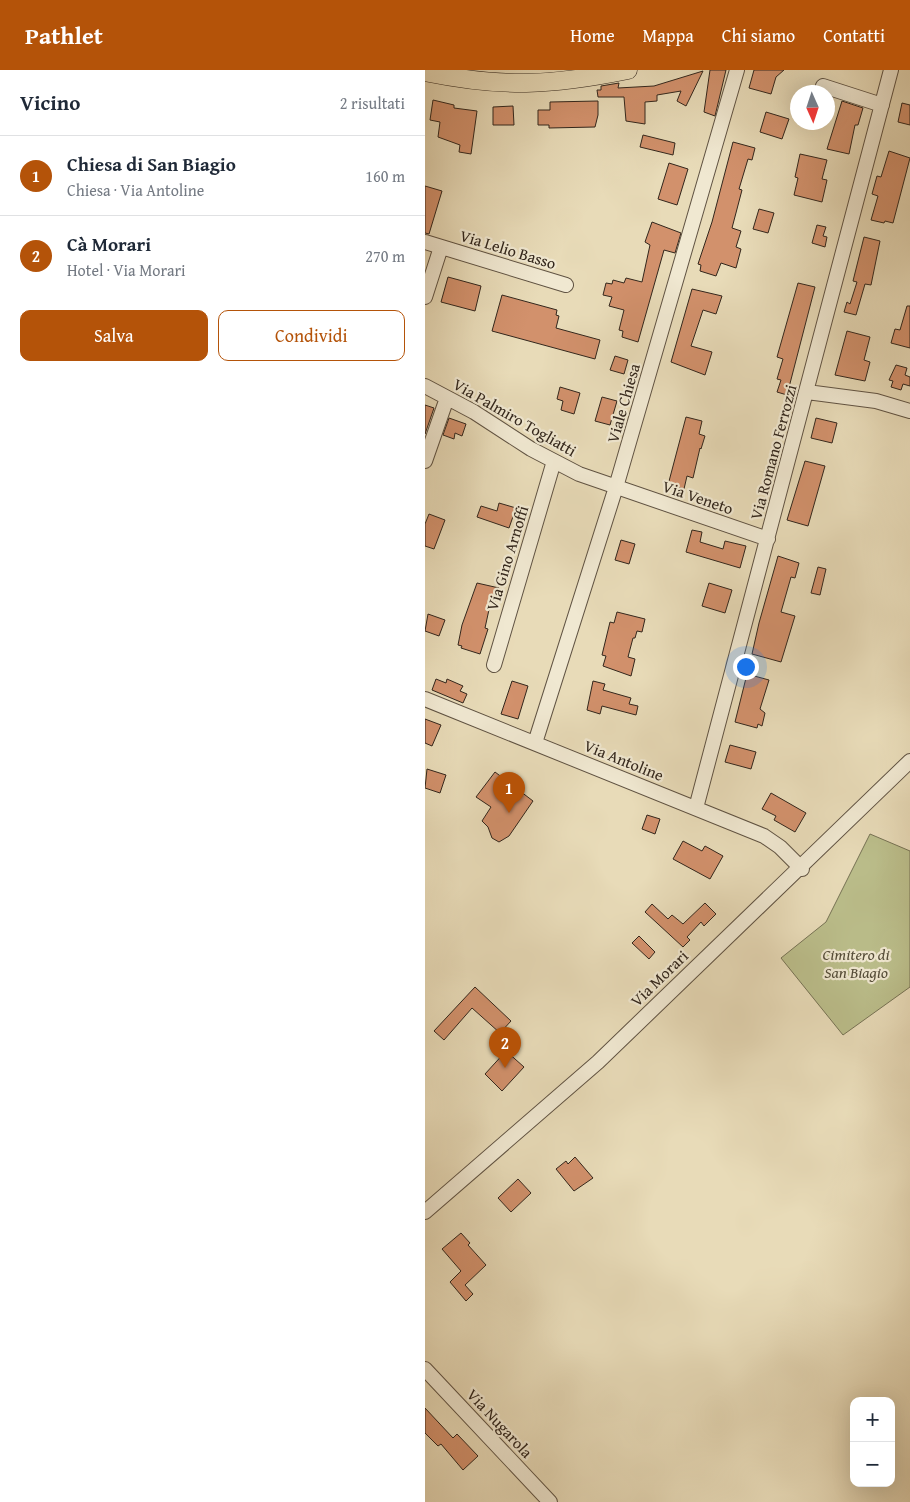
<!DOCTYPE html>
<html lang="it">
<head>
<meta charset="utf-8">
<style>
  body { margin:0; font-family:"Gentium Book Plus",serif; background:#f6f6f7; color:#1f2937 }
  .controls { position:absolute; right:15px; bottom:15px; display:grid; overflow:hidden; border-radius:10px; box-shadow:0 5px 20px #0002 }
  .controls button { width:45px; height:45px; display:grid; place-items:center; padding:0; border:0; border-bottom:1px solid #e0e1e3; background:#fff; color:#1f2937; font:25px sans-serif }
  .compass { position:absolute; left:365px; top:15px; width:45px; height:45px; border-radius:50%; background:#fff; box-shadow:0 5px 20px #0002; rotate:177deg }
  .you { position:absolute; left:320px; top:596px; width:18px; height:18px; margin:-12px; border:4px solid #fff; border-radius:50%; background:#1a73e8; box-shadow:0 0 0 8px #1a73e833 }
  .badge { display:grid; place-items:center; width:32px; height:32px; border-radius:50%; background:#b45309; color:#fff; font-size:16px; font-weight:700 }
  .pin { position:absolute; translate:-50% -41px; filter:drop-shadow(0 1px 2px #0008) }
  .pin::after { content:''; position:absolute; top:26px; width:18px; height:15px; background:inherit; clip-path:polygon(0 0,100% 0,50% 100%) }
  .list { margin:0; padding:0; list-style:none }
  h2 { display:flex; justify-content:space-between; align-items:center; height:65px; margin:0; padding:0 20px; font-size:21px }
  h2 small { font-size:16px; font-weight:400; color:#747a83 }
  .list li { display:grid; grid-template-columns:32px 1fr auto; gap:15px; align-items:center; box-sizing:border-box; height:80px; padding:0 20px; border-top:1px solid #e0e1e3 }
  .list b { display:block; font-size:19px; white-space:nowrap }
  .list p { margin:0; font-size:16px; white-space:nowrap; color:#747a83 }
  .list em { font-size:16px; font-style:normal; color:#747a83 }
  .actions { display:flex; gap:10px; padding:15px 20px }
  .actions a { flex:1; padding:11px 0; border:1px solid #b45309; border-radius:10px; text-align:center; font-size:18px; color:#b45309 }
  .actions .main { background:#b45309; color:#fff }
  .map { position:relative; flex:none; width:485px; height:1432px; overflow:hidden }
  header { display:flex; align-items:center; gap:30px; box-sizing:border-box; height:70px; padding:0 25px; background:#b45309; color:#fff }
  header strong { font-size:24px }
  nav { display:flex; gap:28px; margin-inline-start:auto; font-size:18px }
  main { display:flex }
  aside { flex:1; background:#fff }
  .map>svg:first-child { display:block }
  .green { fill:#bbbe8b; stroke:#767254 }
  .building { fill:#d2916c; stroke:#32261c }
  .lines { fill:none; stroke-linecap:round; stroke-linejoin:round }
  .minor-casing { stroke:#605343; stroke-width:16 }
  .major-casing { stroke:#32261c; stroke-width:19 }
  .minor { stroke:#f0e8d1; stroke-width:14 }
  .major { stroke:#e8dbb8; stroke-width:18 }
  .labels { text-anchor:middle; stroke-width:4.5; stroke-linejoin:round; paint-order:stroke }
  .street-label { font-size:16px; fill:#32261c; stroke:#f0e8d1 }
  .park-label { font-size:16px; font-style:italic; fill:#544c38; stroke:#f0e8d1 }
</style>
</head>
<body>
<header>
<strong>Pathlet</strong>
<nav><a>Home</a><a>Mappa</a><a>Chi siamo</a><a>Contatti</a></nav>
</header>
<main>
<aside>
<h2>Vicino<small>2 risultati</small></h2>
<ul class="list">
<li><span class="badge">1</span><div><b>Chiesa di San Biagio</b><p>Chiesa · Via Antoline</p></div><em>160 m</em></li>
<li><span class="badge">2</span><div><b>Cà Morari</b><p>Hotel · Via Morari</p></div><em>270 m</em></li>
</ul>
<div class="actions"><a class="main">Salva</a><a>Condividi</a></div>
</aside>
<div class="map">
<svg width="485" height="1432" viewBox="0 0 485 1432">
  <rect width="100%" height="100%" fill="#e8dbb8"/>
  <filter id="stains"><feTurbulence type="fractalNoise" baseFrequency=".004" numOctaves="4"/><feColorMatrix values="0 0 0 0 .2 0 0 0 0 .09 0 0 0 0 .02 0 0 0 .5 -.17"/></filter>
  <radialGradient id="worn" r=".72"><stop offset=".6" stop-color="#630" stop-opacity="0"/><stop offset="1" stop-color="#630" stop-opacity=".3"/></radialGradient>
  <path class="green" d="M445,764l40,17v136l-67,48 -62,-77 45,-36z"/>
  <path class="building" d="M285,0h16l-11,46 -11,-4z
    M329,0h30l-8,7 -5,17 -22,-6z
    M278,1l-17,35 -9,-5 4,-10 -24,4v6l-12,1v22l-19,-3 -2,-24h-26l-1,-7h4v-4l18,-3 -1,5 36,-2z
    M8,30l21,5v3l23,3 -6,43 -12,-2 1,-7 -22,-8 2,-15 -10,-2z
    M173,31v14l-3,12 -46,1v-3h-11v-15h12v-8z
    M417,31l21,7 -5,17h-3l-6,29 -22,-5z
    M477,33l8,2v20l-12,-3z
    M88,36l1,19h-21v-18z
    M341,42l23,7 -7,20 -22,-7z
    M218,65l32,8 -2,12 -33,-8z
    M308,72l22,6 -3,12 -4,-1 -9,30 3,1 -10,38 9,3 -5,16 5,2 -5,19 -15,-5 -5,13 -16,-5 1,-6 -3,-1 14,-42z
    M464,81l21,7 -17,65 -8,-2 -1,2 -13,-3 7,-24 -6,-2 5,-18 4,1z
    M375,84l27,6 -5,19 5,1 -5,22 -28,-7 4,-17 -3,-1z
    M244,93l19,6 -11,36 -19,-6z
    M0,116l17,5 -13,43 -4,-1z
    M334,139l15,4 -6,20 -15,-4z
    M227,152l29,11 -6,20 -11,-3 -26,92 -16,-5 1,-6 -4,-1 5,-20 -15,-4 3,-9 -9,-2 3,-12 6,1 1,-4 11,3 2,-5 16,4 8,-37 -5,-3z
    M392,155l9,2 -3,9 4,1 -2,10 -13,-4z
    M439,167l16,4 -9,44 -6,-1 -9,31 -12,-3 3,-10 3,2 7,-22 -4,-1z
    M23,207l33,9 -6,25 -34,-9z
    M373,213l17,4 -28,108 -10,-3 4,-12 -4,-1 6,-20 -6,-2z
    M267,219l30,7 -6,18 -13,-4 -12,36 21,6 -7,23 -34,-13z
    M77,225l55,15 -1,5 3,1 -3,12 44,12 -5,19 -103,-28z
    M482,236h3v42l-19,-5 4,-14 5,1z
    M422,261l23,6 -6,23 6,2 -5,19 -30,-6z
    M190,286l13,4 -4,14 -14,-4z
    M471,295l11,3 -2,7 5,2v9l-7,-2 -2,6 -10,-3 2,-6 -4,-1z
    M135,317l20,6 -6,21 -13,-4 2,-9 -6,-2z
    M177,327l15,4 -7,24 -15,-4z
    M0,335l9,3 -9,26z
    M261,347l16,4 -3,13 6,2 -4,13 -1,-1 -7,30 -6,-2 -3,13 -16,-4z
    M24,348l17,6 -4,12 -7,-3 -1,6 -11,-4z
    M391,348l21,5 -5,20 -21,-5z
    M380,391l20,5 -17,60 -21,-6z
    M74,433l17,5 -7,20 -32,-11 4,-11 16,5z
    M4,444l16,6 -11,29 -9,-3v-22z
    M267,460l10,2 -2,10 23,7 2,-8 21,5 -6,22 -54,-16z
    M196,470l14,4 -6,20 -14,-4z
    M353,486l21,7 -4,15 -4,-1 -10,35 14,4 -14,46 -29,-8 7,-31z
    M393,497l8,2 -6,26 -9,-2z
    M52,513l22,5 -5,18 -4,-1 -5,23 3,1 -8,25 -19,-6 1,-2 -4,-1 4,-20z
    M284,513l23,7 -7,23 -23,-7z
    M192,542l28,7 -3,13 -5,-1 -2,7h-2l-5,19 7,2 -4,17 -28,-10 3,-10 -4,-1 8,-33 4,1z
    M3,544l17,6 -6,16 -14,-5z
    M322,604l22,6 -9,29 5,4 -3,13 -4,-2 -1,4 -22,-6z
    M11,609l10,4 1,-4 16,7 -3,5 7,3 -4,9 -31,-13z
    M87,611l16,5 -10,33 -17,-5z
    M168,611l12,3 -2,6 28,8 -2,6 9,2 -2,9 -34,-9 -2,8 -13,-4z
    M0,649l16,6 -9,21 -7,-3z
    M305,675l26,7 -5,17 -26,-7z
    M2,699l19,6 -6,18 -15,-5z
    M70,702l38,29 -24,35 -10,6 -7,-4 -4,-11 -6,-6 9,-14 -15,-10z
    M346,723l35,20 -11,19 -21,-12 2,-4 -14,-7z
    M222,745l13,4 -5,15 -13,-5z
    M258,771l19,10 3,-5 18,10 -13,23 -37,-20z
    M280,833l11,11 -12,12 -3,-4 -14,15 3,3 -7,7 -38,-35 7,-8 16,15 4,-4 11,9z
    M214,866l16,16 -6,7 -17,-16z
    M50,917l36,34 -11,12 -28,-25 -28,32 -10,-9z
    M81,981l18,16 -22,24 -17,-17z
    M150,1087l18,21 -19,13 -18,-22 10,-8 2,3z
    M93,1109l13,14 -20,19 -13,-14z
    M36,1163l9,10 -2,2 18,20 -21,20 8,9 -7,7 -16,-19 11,-11 -19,-22z
    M0,1338l28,30 4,-4 21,22 -15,14 -22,-26 -3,2 -13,-13z"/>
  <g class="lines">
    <defs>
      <path id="minor" d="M398,16l59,19
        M0,172l141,43
        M0,227l16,-50
        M0,316l49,26 57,37 48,25 189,65
        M382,322l69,9 34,10
        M0,391l22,-63
        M69,595l60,-204
        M0,629l339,137 16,11 22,22
        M110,673l81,-256 121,-417
        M271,738l195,-738
        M0,1142l173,-150 312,-301
        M0,1299l125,133"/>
      <path id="major" d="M0,2c78,16 125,14 203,-2"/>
    </defs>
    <use href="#minor" class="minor-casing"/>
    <use href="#major" class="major-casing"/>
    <use href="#minor" class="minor"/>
    <use href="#major" class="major"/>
  </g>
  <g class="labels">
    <g class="street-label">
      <text transform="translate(83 179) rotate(17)" y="6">Via Lelio Basso</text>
      <text transform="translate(198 333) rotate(-74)" y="6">Viale Chiesa</text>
      <text transform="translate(90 347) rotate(30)" y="6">Via Palmiro Togliatti</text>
      <text transform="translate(348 382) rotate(-75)" y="6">Via Romano Ferrozzi</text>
      <text transform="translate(273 427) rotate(19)" y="6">Via Veneto</text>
      <text transform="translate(82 488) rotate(-73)" y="6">Via Gino Arnoffi</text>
      <text transform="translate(199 690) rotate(22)" y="6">Via Antoline</text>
      <text transform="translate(234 908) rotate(-44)" y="6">Via Morari</text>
      <text transform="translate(75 1353) rotate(47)" y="6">Via Nugarola</text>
    </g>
    <g class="park-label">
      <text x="431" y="890">Cimitero di<tspan x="431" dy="18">San Biagio</tspan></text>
    </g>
  </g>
  <rect width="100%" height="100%" filter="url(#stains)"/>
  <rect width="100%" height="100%" fill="url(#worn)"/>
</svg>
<div class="controls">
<button>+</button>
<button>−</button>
</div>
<svg class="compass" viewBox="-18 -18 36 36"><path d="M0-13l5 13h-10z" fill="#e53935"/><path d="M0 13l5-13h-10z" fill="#747a83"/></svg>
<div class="you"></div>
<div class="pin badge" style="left:84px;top:743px">1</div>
<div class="pin badge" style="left:80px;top:998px">2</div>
</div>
</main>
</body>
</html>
